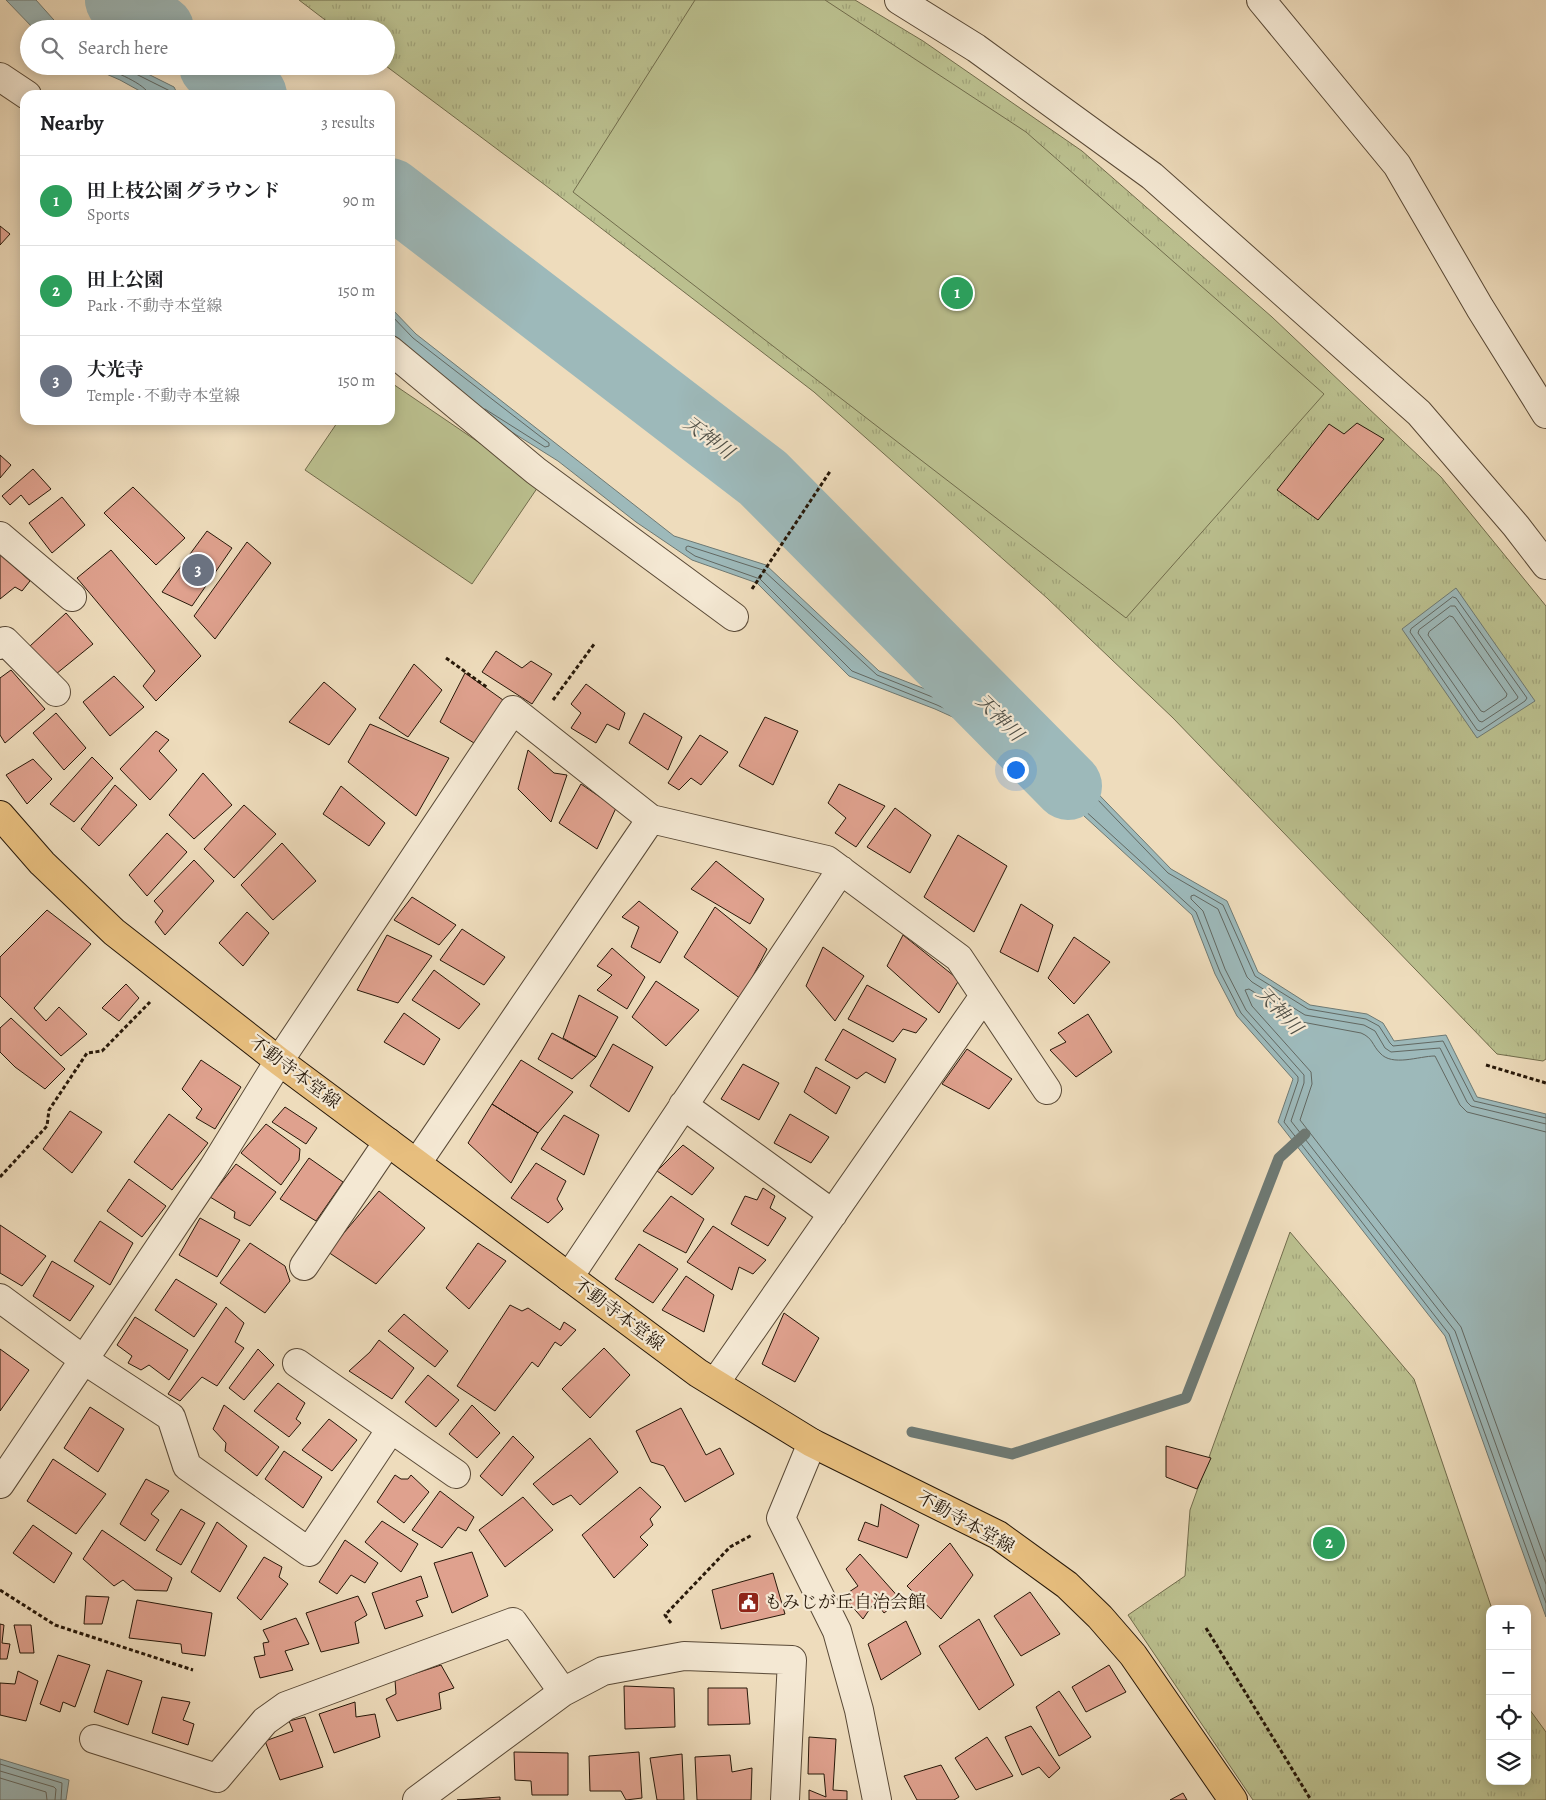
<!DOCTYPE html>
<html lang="en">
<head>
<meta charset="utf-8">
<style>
  body { margin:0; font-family:Alegreya,"Noto Serif JP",serif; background:#f6f6f6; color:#202124 }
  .controls { position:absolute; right:15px; bottom:15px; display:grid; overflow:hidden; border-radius:10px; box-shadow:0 2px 12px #0003 }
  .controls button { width:45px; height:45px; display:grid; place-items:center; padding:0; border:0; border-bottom:1px solid #e0e0e0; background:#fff; color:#202124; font:25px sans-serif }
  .you { position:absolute; left:1015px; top:769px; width:18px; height:18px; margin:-12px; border:4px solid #fff; border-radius:50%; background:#1a73e8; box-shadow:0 0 0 8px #1a73e833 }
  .badge { display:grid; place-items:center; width:32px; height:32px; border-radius:50%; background:#7c3aed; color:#fff; font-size:16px; font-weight:700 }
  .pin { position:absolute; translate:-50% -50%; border:2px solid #fff; box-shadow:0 1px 5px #0006 }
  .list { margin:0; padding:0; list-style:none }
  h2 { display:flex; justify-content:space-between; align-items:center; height:65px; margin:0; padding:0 20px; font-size:21px }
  h2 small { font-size:16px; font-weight:400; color:#757577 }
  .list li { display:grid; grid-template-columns:32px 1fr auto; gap:15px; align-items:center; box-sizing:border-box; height:90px; padding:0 20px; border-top:1px solid #e0e0e0 }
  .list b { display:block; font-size:19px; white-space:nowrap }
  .list p { margin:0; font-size:16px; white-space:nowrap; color:#757577 }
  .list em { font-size:16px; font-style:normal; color:#757577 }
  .icon { flex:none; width:28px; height:28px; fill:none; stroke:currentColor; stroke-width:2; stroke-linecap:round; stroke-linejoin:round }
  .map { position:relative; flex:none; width:1546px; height:1800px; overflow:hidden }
  .search { position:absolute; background:#fff; box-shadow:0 2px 12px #0003; left:20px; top:20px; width:375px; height:55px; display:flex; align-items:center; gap:12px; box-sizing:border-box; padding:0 18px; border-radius:28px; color:#757577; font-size:19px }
  .panel { position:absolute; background:#fff; box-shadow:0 2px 12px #0003; left:20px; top:90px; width:375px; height:335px; border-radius:15px }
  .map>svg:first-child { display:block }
  .park { fill:url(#park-tufts); stroke:#716c4c }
  .garden { fill:#bbc08f; stroke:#716c4c }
  .water { fill:#9db9ba; stroke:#6e7973 }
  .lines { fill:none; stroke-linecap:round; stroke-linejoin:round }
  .shore { stroke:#626862; stroke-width:1 }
  .stream { stroke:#6e7973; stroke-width:11 }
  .river { stroke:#9db9ba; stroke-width:68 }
  .building { fill:#dfa18e; stroke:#271809 }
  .minor-casing { stroke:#594936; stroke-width:30 }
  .major-casing { stroke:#271809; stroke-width:30 }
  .path { stroke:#271809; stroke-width:3; stroke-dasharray:4 2.5; stroke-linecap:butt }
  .minor { stroke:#f4e8d3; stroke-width:28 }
  .major { stroke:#e7be7e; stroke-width:28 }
  .labels { text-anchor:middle; stroke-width:4.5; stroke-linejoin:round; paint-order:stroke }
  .street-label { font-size:18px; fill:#271809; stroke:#f4e8d3 }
  .poi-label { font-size:18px; fill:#271809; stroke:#f4e8d3; text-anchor:start }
  .water-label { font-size:19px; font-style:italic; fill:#505047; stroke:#f4e8d3 }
</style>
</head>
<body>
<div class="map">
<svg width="1546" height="1800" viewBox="0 0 1546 1800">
  <defs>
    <pattern id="park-tufts" width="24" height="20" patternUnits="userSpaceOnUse" patternTransform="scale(1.25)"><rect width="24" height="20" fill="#bbc08f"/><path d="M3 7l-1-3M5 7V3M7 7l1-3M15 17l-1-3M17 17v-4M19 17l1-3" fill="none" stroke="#a1a47a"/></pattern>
  </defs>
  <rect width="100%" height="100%" fill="#eedcbc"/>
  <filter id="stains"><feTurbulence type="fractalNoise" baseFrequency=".004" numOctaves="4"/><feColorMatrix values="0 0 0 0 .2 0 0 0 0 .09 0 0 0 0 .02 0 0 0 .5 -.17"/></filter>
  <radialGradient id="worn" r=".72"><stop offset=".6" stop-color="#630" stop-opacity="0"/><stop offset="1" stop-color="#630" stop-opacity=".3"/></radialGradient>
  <path class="park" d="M299,0h556l68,41 159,110 190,166 169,160 105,129v453l-3,2 -46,-7 -324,-336 -126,-120 -233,-206 -269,-207 -159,-119v-37h-49z
    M1290,1232l124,147 78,230h-2v172h37v-75l19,26v68h-293l-125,-185 57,-39 5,-66z"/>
  <path class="garden" d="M695,0h130l201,132 298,262 -198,224 -553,-426z
    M390,382l150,102 -68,100 -167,-114 34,-50h51z"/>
  <path class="water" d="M6,0h30l26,29h-28z
    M88,66h44l42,21 4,8h-31l-27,-15z
    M390,307l26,27 258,202 92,29 113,106 136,53 60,46 96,99 56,32 31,71 52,33 57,9 16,9 11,18 52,-6 31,62 69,17v503l-101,-281 -167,-214 15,-43 -56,-63 -22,-42 -23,-59 -193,-177 -64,-29 -86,-33 -92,-93 -65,-23 -56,-38 -78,-61 -102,-64 -66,-62z
    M1456,588l79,113 -58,37 -75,-109z
    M0,1759l69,21 -3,20h-66z"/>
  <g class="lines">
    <path class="shore" d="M101,66c11,5 46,18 48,29
      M131,66l3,7 36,18 2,4
      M390,314l23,24 128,99 8,6v3l-4,1 -60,-38
      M1453,597l3,1 71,100 -2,3 -45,30 -3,-1 -67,-98 1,-3z
      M1451,606h4l63,91 -1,2 -35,23 -3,-1 -61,-88 1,-3z
      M1450,616l3,1 54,77 -1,3 -22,15 -3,-1 -53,-76 1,-3z
      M1058,771l21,19v3l-3,1 -20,-19 -1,-3z
      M1546,1118l-72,-17 -31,-60 -50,5 -3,-3 -11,-17 -13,-7 -58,-10 -53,-33 -32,-71 -55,-32 -96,-100 -59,-44 -136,-54 -114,-105 -75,-24 -2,1v3l9,6 65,23 92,92 85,34 65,30 194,177 24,60 21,41 57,64v4l-14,41 165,212 97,269
      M1546,1124l-75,-18 -4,-4 -27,-54 -49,4 -6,-4 -10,-17 -11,-6 -59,-10 -53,-33 -5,-5 -29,-68 -24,-14 -3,1v3l12,12 22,58 21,41 58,65v8l-13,38 164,210 91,253
      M1546,1132l-79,-20 -7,-7 -25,-49c-16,0 -43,11 -55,-3 -8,-8 -7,-15 -19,-20l-59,-11 -53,-33 -4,1 7,16 59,66 1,12 -12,36 161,207 85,235
      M0,1764l62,19 -1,17
      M0,1771l54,16 2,2 -1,11
      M0,1778l46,14 1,8"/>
    <path class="stream" d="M912,1432l100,22 174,-56 93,-240 26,-24"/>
    <path class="river" d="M119,0l41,29
      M213,66l40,29
      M390,192l373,286 305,308"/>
  </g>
  <path class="building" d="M0,226l10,8 -10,11z
    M1357,423l27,16 -66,81 -41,-30 52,-66 15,10z
    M0,455l11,10 -11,13z
    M33,469l18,20 -22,16 -8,-10 -11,10 -8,-9z
    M133,487l52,51 -29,27 -52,-52z
    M62,497l23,28 -33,28 -23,-30z
    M207,531l25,17 -40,58 -30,-14z
    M247,542l24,21 -56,76 -21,-23z
    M111,550l90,106 -45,45 -13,-15 12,-15 -78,-93z
    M0,554l30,27 -8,10 -7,-4 -15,12z
    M66,613l27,31 -37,30 -26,-28z
    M496,651l26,17 9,-7 21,13 -20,30 -50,-32z
    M414,664l28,26 -34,47 -29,-19z
    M11,670l34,39 -40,34 -5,-8v-57z
    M465,673l38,27 -29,43 -34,-21z
    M114,676l30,31 -34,29 -27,-34z
    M324,682l32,27 -27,36 -40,-23z
    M586,684l39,29 -6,17 -12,-6 -11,19 -25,-15 10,-15 -10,-9z
    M56,713l30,35 -22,22 -31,-37z
    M644,713l38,24 -14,33 -39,-27z
    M765,717l33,14 -25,54 -34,-19z
    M370,724l79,34 -33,58 -68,-54z
    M156,731l13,9 -10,11 18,19 -27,30 -30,-31z
    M700,735l28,17 -27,33 -10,-7 -12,12 -11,-7z
    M528,750l26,23 13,2 -16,47 -33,-33z
    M92,757l21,21 -39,44 -24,-18z
    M33,759l19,20 -25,25 -21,-29z
    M203,773l29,32 -38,34 -25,-24z
    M581,784l35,24 -19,41 -38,-26z
    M839,784l46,22 -29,41 -21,-14 11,-15 -18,-15z
    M115,785l22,20 -38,41 -18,-17z
    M341,786l44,37 -16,23 -46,-32z
    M244,805l32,29 -42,44 -30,-29z
    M895,808l36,27 -21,38 -43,-26z
    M167,833l20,19 -40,44 -18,-21z
    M958,835l49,31 -33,66 -50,-35z
    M282,843l34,38 -43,39 -32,-35z
    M194,860l20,21 -49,54 -10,-13 8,-11 -9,-10z
    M716,861l48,38 -14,25 -59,-35z
    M412,897l44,28 -17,20 -45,-25z
    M639,901l39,31 -18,31 -29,-16 8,-20 -17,-10z
    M1021,904l32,21 -15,47 -38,-20z
    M715,907l52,42 -26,50 -57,-42z
    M47,910l44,34 -57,64 12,13 13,-14 28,27 -26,22 -61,-60v-39z
    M247,912l22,21 -26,33 -24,-23z
    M462,929l43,28 -21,28 -44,-25z
    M387,935l45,21 -34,47 -41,-13z
    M903,935l56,45 -20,33 -52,-47z
    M1074,937l36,25 -36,42 -26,-26z
    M823,947l41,29 -29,45 -29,-35z
    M612,948l33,29 -18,32 -30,-19 15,-15 -15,-9z
    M434,970l46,34 -21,25 -47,-29z
    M656,981l43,29 -33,36 -34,-29z
    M126,984l13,14 -20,23 -17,-13z
    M867,985l60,34 -11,14 -13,-4 -10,13 -45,-23z
    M579,995l39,22 -22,40 -33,-19z
    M404,1013l36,26 -16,26 -40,-23z
    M1088,1014l24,38 -36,25 -26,-27 16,-8 -8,-9z
    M11,1018l54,51 -20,20 -30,-22 -15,-15v-24z
    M843,1029l53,30 -11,24 -19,-11 -9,7 -32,-19z
    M552,1033l44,24 -24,22 -34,-20z
    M613,1044l40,23 -24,45 -39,-26z
    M967,1049l45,30 -23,30 -47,-25z
    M201,1060l40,27 -26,42 -19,-11 6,-9 -20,-20z
    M521,1060l52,32 -35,41 -46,-29z
    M743,1064l36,19 -20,37 -38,-21z
    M816,1067l34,20 -14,27 -32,-22z
    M492,1104l46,29 -27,50 -43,-40z
    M285,1107l32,21 -11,16 -34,-22z
    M70,1111l32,21 -30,41 -29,-24z
    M169,1114l39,29 -36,47 -38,-28z
    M790,1114l39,23 -18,26 -37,-20z
    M564,1115l35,20 -15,40 -43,-26z
    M266,1124l34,25 -1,11 -18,25 -40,-32z
    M683,1145l31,23 -22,27 -35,-24z
    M309,1158l34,24 -27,39 -36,-22z
    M536,1163l30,18 -9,18 6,10 -15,14 -37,-25z
    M236,1164l40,28 -26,34 -16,-8 1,-6 -25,-15z
    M129,1179l37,27 -24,31 -35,-26z
    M763,1188l12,8 -5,12 16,10 -18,28 -37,-22 14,-28 12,4z
    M379,1191l46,37 -49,56 -48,-32z
    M671,1196l33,23 -18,34 -43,-22z
    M200,1218l40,22 -23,37 -38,-22z
    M100,1221l33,22 -23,42 -36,-24z
    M0,1225l46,31 -24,30 -22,-13z
    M713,1226l53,34 -13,14 -14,-7 -7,23 -45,-28z
    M250,1243l35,23 5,15 -25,32 -45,-30z
    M478,1243l28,18 -37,48 -23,-21z
    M639,1244l39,25 -25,34 -38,-24z
    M52,1261l42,25 -24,35 -37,-25z
    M686,1276l28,19 -10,37 -42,-22z
    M176,1279l41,25 -23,33 -39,-27z
    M510,1305l12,6 6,-3 32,22 4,-8 12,8 -15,16 -6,-4 -17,25 -6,-5 -37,49 -38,-25z
    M226,1307l18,16 -9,19 9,6 -27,38 -15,-9 -22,24 -12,-7z
    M784,1313l35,25 -24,44 -33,-18z
    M404,1314l44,37 -13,16 -47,-36z
    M135,1317l53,33 -19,30 -20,-15 -8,5 -13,-7 4,-7 -15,-11z
    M379,1340l35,28 -22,31 -43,-28 21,-19z
    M604,1348l26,27 -40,43 -28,-29z
    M0,1349l29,21 -29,41z
    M258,1349l16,16 -30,35 -15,-12z
    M428,1375l31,25 -23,27 -31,-25z
    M278,1383l27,20 -9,16 5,4 -12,14 -35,-26z
    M224,1405l55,42 -22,29 -32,-25 1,-8 -13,-14z
    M472,1405l28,28 -23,25 -28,-24z
    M90,1407l34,22 -26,43 -34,-24z
    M681,1408l25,47 14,-7 14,26 -49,28 -21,-36 -13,-4 -15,-31z
    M329,1419l28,21 -25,31 -30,-21z
    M513,1436l21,21 -32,39 -22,-20z
    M590,1438l28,34 -38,33 -9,-10 -18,10 -20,-21z
    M1166,1446l45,12 -14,31 -31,-12z
    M284,1451l38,26 -19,31 -38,-29z
    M53,1459l53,35 -30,40 -49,-33z
    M395,1475l6,4h7l3,-4 18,17 -25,31 -27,-21z
    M146,1479l23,12 -18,23 8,6 -14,21 -25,-17z
    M640,1487l21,20 -11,12 3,6 -13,12 8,8 -34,33 -32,-43z
    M440,1491l34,26 -8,14 -8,-4 -16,21 -30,-18z
    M523,1497l30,33 -48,37 -26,-37z
    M881,1504l38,21 -12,33 -49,-18 7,-18 13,5z
    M181,1509l24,14 -24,42 -25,-15z
    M382,1521l36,23 -17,28 -36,-30z
    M217,1522l30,24 -27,46 -29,-20z
    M33,1525l39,28 -18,30 -41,-30z
    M102,1530l70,48 -5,13 -32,-1 -12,-10 -9,6 -31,-27z
    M345,1540l33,23 -13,20 -14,-8 -14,19 -18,-12z
    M950,1543l23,32 -32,44 -34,-33z
    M472,1552l16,44 -36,17 -18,-50z
    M860,1554l41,46 -17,13 -9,-12 -12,18 -20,-23 15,-10 -12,-17z
    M264,1557l18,10 -3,10 9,7 -27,36 -24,-22z
    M773,1573l12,41 -64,15 -9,-39z
    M421,1576l7,21 -12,4 7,15 -38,13 -13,-36z
    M1030,1592l30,42 -39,22 -27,-40z
    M86,1596l23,1 -7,27h-18z
    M358,1596l9,19 -12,7 4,21 -38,9 -15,-39z
    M137,1600l75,13 -7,43 -23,-3 -1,-9 -52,-6z
    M296,1618l13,26 -24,7 8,19 -33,8 -6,-21 11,-2 -2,-12 6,-1 -6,-12z
    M979,1619l35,66 -35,25 -40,-64z
    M906,1621l15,33 -40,26 -13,-36z
    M0,1624l4,1 -2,18 8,1 -3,15h-7z
    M14,1625h17l3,28h-14z
    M58,1655l32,10 -15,42 -12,-5 -3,10 -20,-8z
    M441,1665l13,23 -15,5 2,16 -44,12 -11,-22 10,-5 -1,-14z
    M1109,1665l17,27 -40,20 -14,-25z
    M107,1670l35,11 -14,44 -34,-13z
    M18,1671l20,10 -12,40 -26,-6v-32l15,1z
    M624,1686l50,2 1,39 -50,2z
    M708,1688h39l3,36 -42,1z
    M1059,1691l32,46 -32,19 -23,-49z
    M162,1697l28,5 -7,18 11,4 -6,21 -36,-12z
    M355,1702l1,15 19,-3 5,23 -46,16 -15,-39z
    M305,1717l18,50 -43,13 -15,-39 28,-10 -4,-10z
    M1031,1726l29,42 -11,10 -10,-11 -17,8 -17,-38z
    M809,1737l27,2 -3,51 14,1v9h-38v-10l17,7 -2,-23h-16z
    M987,1737l26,39 -37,14 -21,-32z
    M514,1752l54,1v42h-36l-1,-14 -16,-1z
    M639,1752l3,46 -16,2 -5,-9h-31l-1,-35z
    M682,1754l2,46h-27l-7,-42z
    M730,1755l2,17 20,-4 -1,32h-54l-2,-43z
    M941,1765l18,32 -5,3h-37l-13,-24z
    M1183,1793l4,7h-17z
    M500,1797v3h-43z"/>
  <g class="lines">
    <defs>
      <path id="minor" d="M899,0l77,48 176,128 267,237 97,113 30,39
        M1261,0l136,165 83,143 66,106
        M0,77l27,18
        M390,350l146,121 198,146
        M0,536l72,61
        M0,645l5,-4 51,51
        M683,1105l150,109
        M417,1163l234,-344
        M304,1266l84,-124
        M569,1277l272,-407
        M0,1298l84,62 87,57 16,49 122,86 82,-123
        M297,1363l159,111
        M715,1383l269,-387
        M812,1443l-31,75 56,113 22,79 18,90
        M0,1484l213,-316 66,-107 234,-351 138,109 176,41 132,98 88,132
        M94,1739l123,39 48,-57 21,-15 227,-84 50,70
        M417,1800l146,-108 40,-21 81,-15 108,4 -7,140"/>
      <path id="major" d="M0,815l42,48 72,69 165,129 419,312 114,70 186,92 69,50 33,32 33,38 100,145"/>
    </defs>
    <use href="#minor" class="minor-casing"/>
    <use href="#major" class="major-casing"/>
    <path class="path" d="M752,589l79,-119
      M446,658l42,30
      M553,700l42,-57
      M1486,1065l60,18
      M0,1177l47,-51 2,-16 38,-57 15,-2 48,-49
      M0,1590l55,35 138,45
      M671,1623l-6,-8 65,-68 22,-12
      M1206,1628l105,172"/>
    <use href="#minor" class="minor"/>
    <use href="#major" class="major"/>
  </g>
  <defs>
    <symbol id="civic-square" viewBox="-11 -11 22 22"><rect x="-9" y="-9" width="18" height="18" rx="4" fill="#8f2418" stroke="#f4e8d3"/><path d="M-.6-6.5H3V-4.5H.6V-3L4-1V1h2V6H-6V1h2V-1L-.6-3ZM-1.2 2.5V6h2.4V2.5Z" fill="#fff"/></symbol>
  </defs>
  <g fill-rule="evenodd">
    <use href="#civic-square" x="736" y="1590" width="25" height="25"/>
  </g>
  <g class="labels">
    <g class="street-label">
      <text transform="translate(295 1072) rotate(37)" y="6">不動寺本堂線</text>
      <text transform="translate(619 1314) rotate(37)" y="6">不動寺本堂線</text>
      <text transform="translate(966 1522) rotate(29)" y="6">不動寺本堂線</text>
    </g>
    <g class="poi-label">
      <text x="764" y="1608">もみじが丘自治会館</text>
    </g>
    <g class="water-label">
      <text transform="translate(709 437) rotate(37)" y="7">天神川</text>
      <text transform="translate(1000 717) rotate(45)" y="7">天神川</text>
      <text transform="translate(1280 1010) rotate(47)" y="7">天神川</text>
    </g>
  </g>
  <rect width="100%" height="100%" filter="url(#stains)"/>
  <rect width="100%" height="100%" fill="url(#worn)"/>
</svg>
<div class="controls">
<button>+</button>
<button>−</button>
<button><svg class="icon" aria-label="locate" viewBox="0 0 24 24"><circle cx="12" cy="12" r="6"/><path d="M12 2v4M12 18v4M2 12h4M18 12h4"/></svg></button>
<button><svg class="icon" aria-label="layers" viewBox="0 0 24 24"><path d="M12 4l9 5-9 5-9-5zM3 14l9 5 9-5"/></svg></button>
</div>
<div class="you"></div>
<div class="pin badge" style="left:957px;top:293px;background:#2e9e5b">1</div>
<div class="pin badge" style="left:1329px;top:1543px;background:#2e9e5b">2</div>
<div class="pin badge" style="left:198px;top:570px;background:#6b7280">3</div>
<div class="search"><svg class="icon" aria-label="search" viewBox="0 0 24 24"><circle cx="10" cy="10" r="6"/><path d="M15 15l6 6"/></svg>Search here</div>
<section class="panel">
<h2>Nearby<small>3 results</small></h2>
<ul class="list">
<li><span class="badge" style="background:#2e9e5b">1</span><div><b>田上枝公園 グラウンド</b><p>Sports</p></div><em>90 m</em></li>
<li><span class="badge" style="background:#2e9e5b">2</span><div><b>田上公園</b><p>Park · 不動寺本堂線</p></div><em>150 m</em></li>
<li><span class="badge" style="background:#6b7280">3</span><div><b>大光寺</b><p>Temple · 不動寺本堂線</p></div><em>150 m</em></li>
</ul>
</section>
</div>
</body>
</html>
